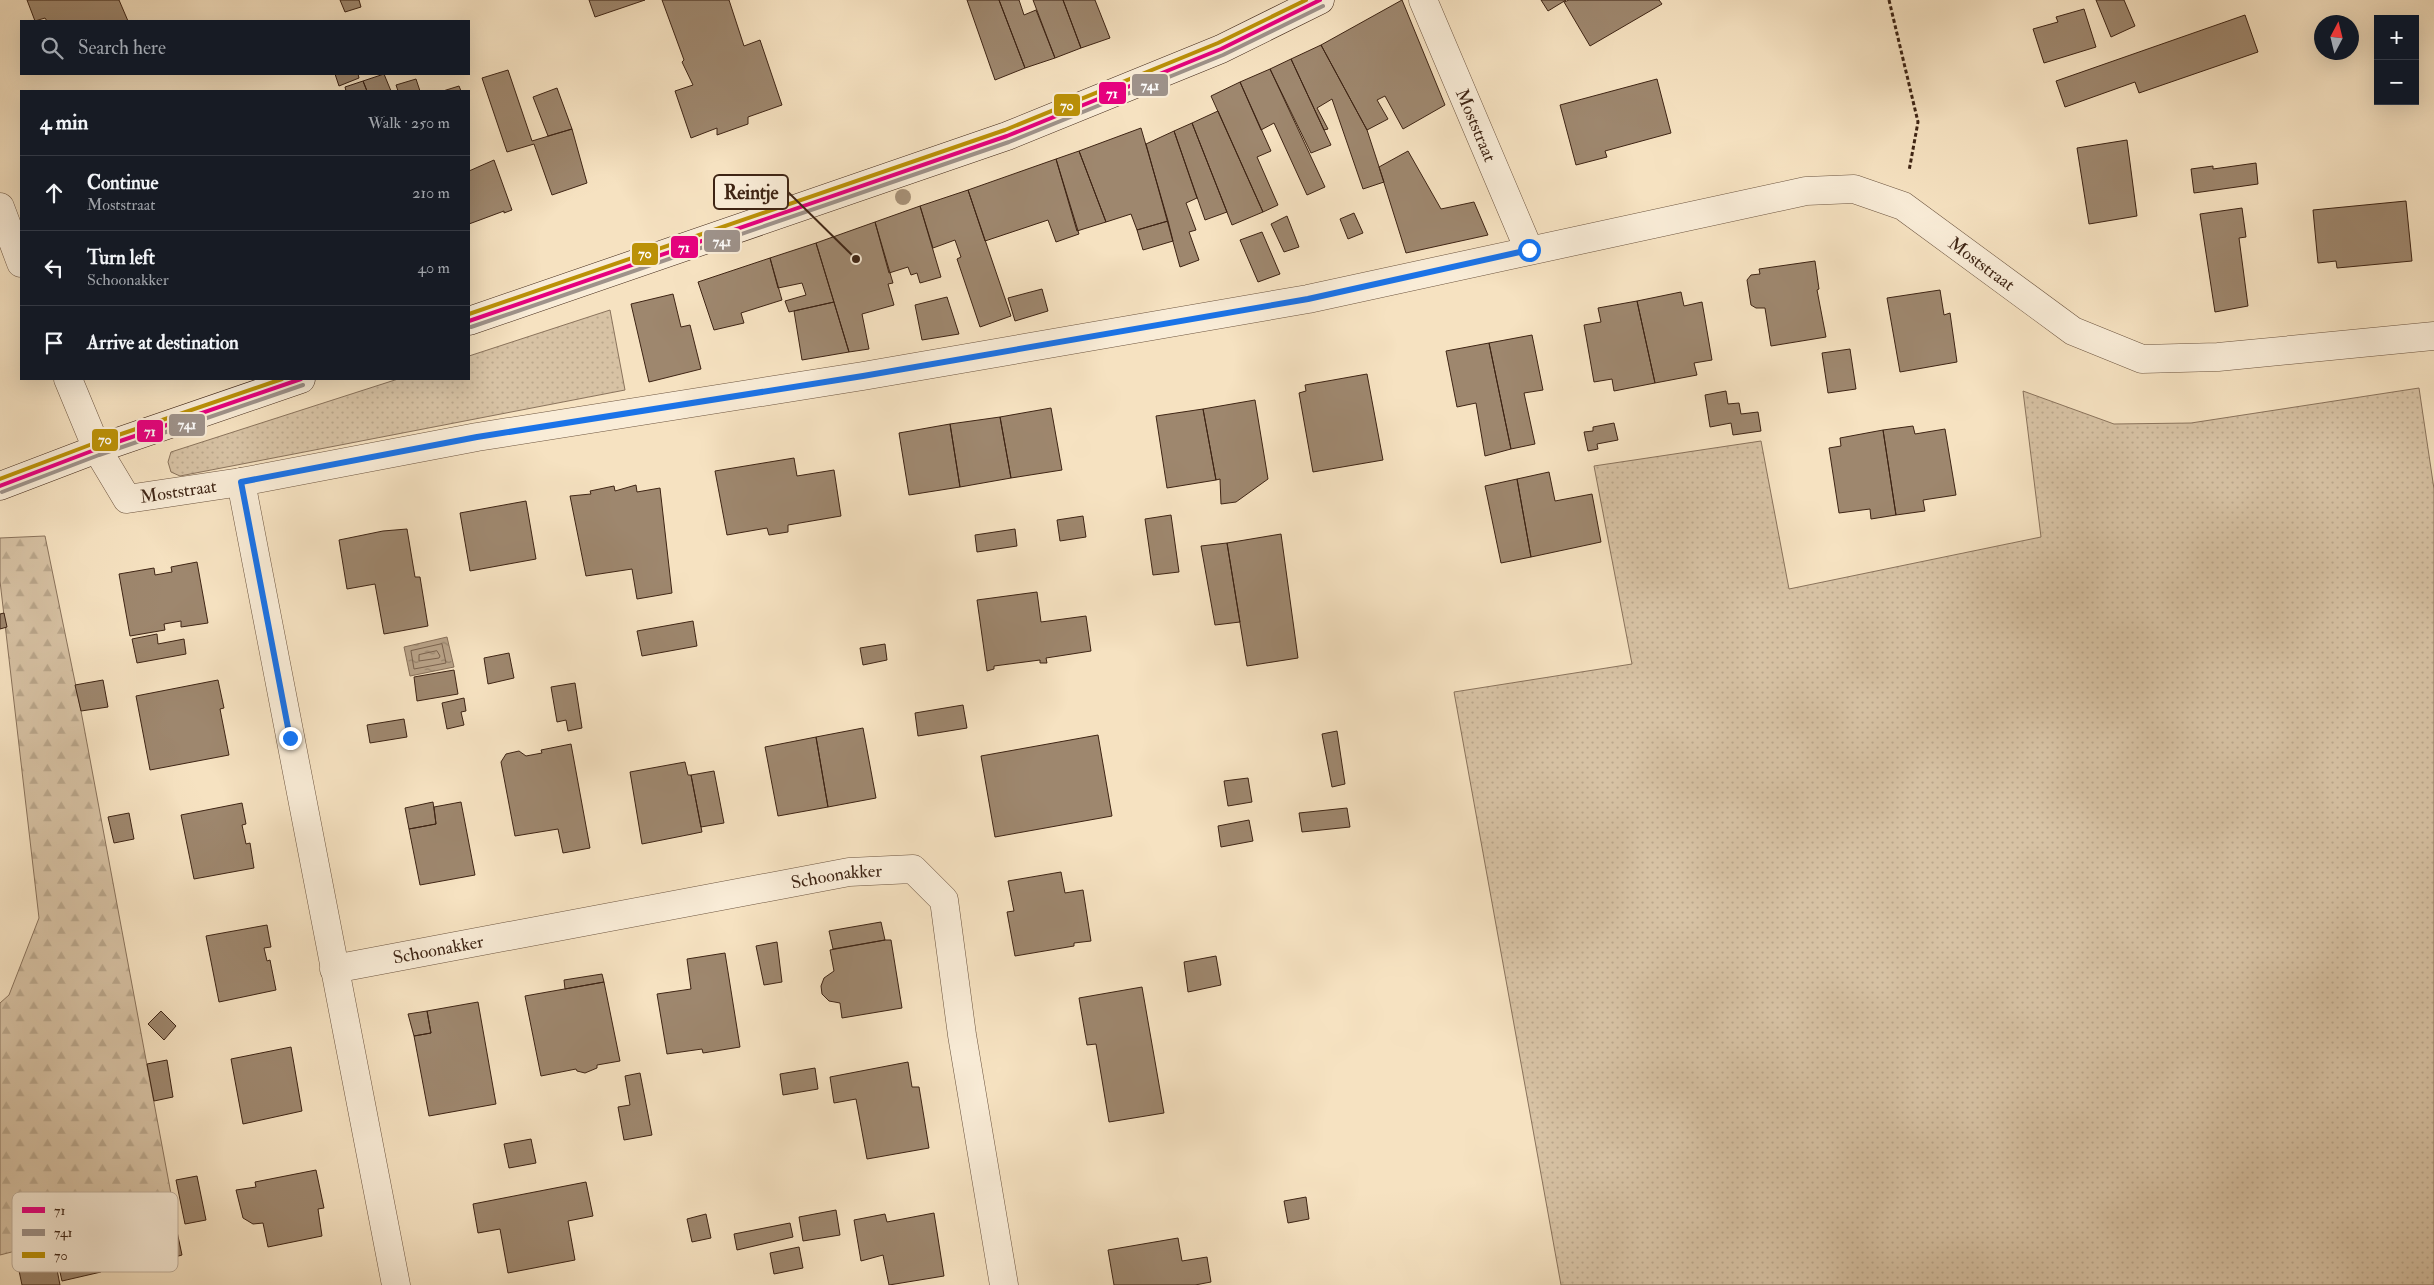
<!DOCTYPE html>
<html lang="en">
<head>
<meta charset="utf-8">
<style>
  body { margin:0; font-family:"IM FELL Double Pica",serif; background:#20242c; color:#f1f3f6 }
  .controls { position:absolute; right:15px; top:15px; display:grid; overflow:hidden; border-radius:0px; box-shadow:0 5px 20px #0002 }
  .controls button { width:45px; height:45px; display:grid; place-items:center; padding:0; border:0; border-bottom:1px solid #363941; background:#171b24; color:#f1f3f6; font:25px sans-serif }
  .compass { position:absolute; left:2314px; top:15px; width:45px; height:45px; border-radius:50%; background:#171b24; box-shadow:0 5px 20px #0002; rotate:7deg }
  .stop { position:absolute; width:15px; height:15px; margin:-11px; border:4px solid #1a73e8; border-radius:50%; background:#fff }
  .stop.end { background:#1a73e8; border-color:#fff; box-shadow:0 1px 5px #0008 }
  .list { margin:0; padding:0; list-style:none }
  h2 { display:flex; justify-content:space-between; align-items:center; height:65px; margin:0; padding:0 20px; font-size:21px }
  h2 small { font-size:16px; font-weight:400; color:#9ea1a6 }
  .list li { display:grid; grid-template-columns:32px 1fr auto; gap:15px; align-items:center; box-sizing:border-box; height:75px; padding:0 20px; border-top:1px solid #363941 }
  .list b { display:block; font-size:19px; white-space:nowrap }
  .list p { margin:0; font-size:16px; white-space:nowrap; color:#9ea1a6 }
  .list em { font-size:16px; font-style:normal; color:#9ea1a6 }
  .icon { flex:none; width:28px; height:28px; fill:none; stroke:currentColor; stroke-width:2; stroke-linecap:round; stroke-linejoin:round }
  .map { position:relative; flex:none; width:2434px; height:1285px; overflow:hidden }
  .search { position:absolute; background:#171b24; box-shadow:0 5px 20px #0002; left:20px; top:20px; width:450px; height:55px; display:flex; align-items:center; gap:12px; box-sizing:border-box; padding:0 18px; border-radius:0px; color:#9ea1a6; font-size:19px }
  .panel { position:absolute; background:#171b24; box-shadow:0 5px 20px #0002; left:20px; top:90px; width:450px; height:290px; border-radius:0px }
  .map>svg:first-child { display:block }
  .grass { fill:url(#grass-dots); stroke:#8a735c }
  .forest { fill:url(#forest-firs); stroke:#8a735c }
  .water { fill:url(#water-ripples); stroke:#876f58 }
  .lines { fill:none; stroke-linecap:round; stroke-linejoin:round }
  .shore { stroke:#7a624d; stroke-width:1 }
  .building { fill:#9e876e; stroke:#3e2414 }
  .street-casing { stroke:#6c543f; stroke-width:29 }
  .secondary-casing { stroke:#3e2414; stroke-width:29 }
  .path { stroke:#3e2414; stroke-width:3; stroke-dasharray:4 2.5; stroke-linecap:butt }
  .street { stroke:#f9ecd7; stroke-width:28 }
  .secondary { stroke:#f9ecd7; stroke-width:28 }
  .bus-1-casing { stroke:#f9ecd7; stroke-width:8 }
  .bus-2-casing { stroke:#f9ecd7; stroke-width:8 }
  .bus-3-casing { stroke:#f9ecd7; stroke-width:8 }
  .bus-1 { stroke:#e6007e; stroke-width:4 }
  .bus-2 { stroke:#9e928a; stroke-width:4 }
  .bus-3 { stroke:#bb9107; stroke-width:4 }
  .tree { fill:#a69076 }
  .route { stroke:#1a73e8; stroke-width:6 }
  .labels { text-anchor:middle; stroke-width:4; stroke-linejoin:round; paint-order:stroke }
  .street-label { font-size:18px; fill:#3e2414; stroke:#f9ecd7 }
  .key { fill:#f9ecd7; stroke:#c1b09c; stroke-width:1 }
  .key-label { font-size:14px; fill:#3e2414 }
  .leader { fill:none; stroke:#3e2414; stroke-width:2 }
  .callout-dot { fill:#3e2414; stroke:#f9ecd7; stroke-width:2 }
  .callout { fill:#f9ecd7; stroke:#3e2414; stroke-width:2 }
  .callout-label { font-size:19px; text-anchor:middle; font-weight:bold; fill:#3e2414 }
  .line-badge { stroke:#f9ecd7; stroke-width:2 }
  .badge-label { font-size:14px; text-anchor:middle; font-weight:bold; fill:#fff }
</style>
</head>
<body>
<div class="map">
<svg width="2434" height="1285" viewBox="0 0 2434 1285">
  <defs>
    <pattern id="grass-dots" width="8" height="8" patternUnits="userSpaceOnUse" patternTransform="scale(1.25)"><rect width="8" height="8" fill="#d7c2a4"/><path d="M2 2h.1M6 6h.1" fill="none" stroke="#baa78c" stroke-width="1.8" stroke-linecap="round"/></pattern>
    <pattern id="forest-firs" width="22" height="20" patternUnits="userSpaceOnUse" patternTransform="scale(1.25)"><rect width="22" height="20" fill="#d7c2a4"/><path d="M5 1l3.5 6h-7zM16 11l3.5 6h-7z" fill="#baa78c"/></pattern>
    <pattern id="water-ripples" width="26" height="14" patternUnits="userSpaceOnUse" patternTransform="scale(1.25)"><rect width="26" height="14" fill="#b7a186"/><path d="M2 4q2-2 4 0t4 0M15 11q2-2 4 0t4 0" fill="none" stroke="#96836c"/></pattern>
  </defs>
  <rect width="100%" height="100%" fill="#f6e2c1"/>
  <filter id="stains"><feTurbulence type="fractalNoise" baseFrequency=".004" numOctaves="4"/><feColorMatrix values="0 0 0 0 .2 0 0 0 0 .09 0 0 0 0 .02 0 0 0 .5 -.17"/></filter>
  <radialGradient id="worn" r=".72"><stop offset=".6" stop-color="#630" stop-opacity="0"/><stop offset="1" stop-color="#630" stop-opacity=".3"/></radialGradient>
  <path class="grass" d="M610,310l15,80 -445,86 -9,-4 -3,-10 3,-10 227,-73h71v-23z
    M2419,388l15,101v796h-873l-107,-593 178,-28 -38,-198 167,-25 28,148 252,-52 -18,-146 91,33 77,-1z"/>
  <path class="forest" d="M45,536l36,175 93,499 -174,45v-252l9,-8 30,-77 -39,-337v-43z"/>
  <path class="water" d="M447,637l7,30 -44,9 -6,-29z"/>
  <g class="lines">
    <path class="shore" d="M442,644l4,19 -32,6 -3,-18z
      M437,651l3,5 -1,2 -20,3v-6z"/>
  </g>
  <path class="building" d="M27,0h92l9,21h-81l-2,-3 -10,3z
    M340,0h19l2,7 -16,5z
    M589,0h56l-50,17z
    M662,0h67l15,46 16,-6 22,65 -34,12v7l-31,11v-7l-26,10 -16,-47 18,-6 -11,-23 2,-2z
    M967,0h32l26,68 -30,12z
    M999,0h20l5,15 12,-5 19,48 -30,10z
    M1033,0h30l18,48 -26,10z
    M1063,0h32l15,38 -29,10z
    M1402,0l43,105 -42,24 -18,-33 -8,4 11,19 -21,11 -46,-85z
    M1541,0h25l-18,11z
    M1569,0h90l3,4 -72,42 -26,-44z
    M2096,0h28l11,26 -24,11z
    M2084,9l12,38 -52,16 -11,-34 25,-7 -2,-5z
    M2245,15l13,37 -119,41 -4,-11 -70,25 -9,-26z
    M1321,45l46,85 17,52 -21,7 -31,-90 -15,9 11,21 -4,1 -33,-71z
    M1291,59l40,86 -20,8 -41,-84z
    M1270,69l55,118 -18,8 -33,-72 -13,7 -21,-48z
    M508,70l24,71 40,-12 15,54 -35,12 -18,-51 -27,8 -25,-74z
    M335,74h23l1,4 -20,8z
    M384,74l7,17h-24l-4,-10z
    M416,79l4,12h-22l-2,-6z
    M1657,79l14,54 -66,18 2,6 -31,8 -16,-60z
    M363,81l4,10h-21l-1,-4z
    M1240,82l31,69 -14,6 21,48 -15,7 -52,-116z
    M459,86l2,5h-18z
    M557,88l15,41 -24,7 -15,-39z
    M1218,111l45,101 -31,13 -40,-102z
    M1192,123l35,89 -22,8 -31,-89z
    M1141,128l27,93 -31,9 -6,-16 -25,8 -27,-71z
    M1174,131l23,67 -11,5 10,27 -7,2 10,28 -19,7 -34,-123z
    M2127,140l10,76 -48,8 -12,-76z
    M1079,151l27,71 -29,9 -21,-72z
    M1408,151l33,58 33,-7 14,33 -82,18 -27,-86z
    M1056,159l23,75 -23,8 -8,-22 -63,21 -17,-51z
    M494,160l18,50 -8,3v-2l-35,13v-53z
    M2256,163l2,21 -64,9 -3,-24 22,-3v3z
    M968,190l43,126 -31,11 -23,-68 4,-2 -6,-17 -22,8 -13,-42z
    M2406,201l6,60 -75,7 -1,-7 -18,2 -5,-53z
    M920,206l21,71 -21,6 -3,-10 -6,2 -3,-8 -19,6 -14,-51z
    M2242,208l4,29 -7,1 9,68 -33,6 -15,-98z
    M1354,213l9,20 -15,6 -8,-20z
    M1287,216l12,31 -15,5 -13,-28z
    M1168,221l5,20 -30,9 -6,-20z
    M875,222l18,61 -5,1 6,21 -32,9 7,35 -20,3 -33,-109z
    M1262,232l18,42 -22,8 -18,-42z
    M816,243l18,59 -45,10 -4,-11 21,-6 -4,-12 -24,5 -8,-30z
    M770,258l12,42 -41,13 3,10 -30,7 -16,-48z
    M1815,261l4,28 -2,1 9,47 -55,9 -6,-38h-9l-5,-3 -4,-25 4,-5 9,-1 -1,-5z
    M1042,289l6,22 -33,10 -7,-23z
    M1940,290l4,25 6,-2 7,49 -57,10 -13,-74z
    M1681,292l3,14 18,-4 10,58 -18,3 3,12 -42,8 -18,-82z
    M673,294l8,33 9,-2 11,44 -52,13 -18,-78z
    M947,297l12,37 -37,6 -7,-35z
    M1637,301l18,82 -41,8 -2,-12 -18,3 -10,-57 17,-3 -3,-14z
    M834,302l15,50 -47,8 -8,-49z
    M1532,335l11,55 -19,3 11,51 -24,5 -22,-106z
    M1489,343l22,106 -26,7 -9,-53 -19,4 -11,-56z
    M1850,349l6,40 -28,4 -6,-40z
    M1367,374l16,86 -70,12 -14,-79 7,-2 -1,-6z
    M1726,391l2,13 11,-1 2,11 17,-2 3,19 -28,4 -2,-12 -21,4 -5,-32z
    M1255,400l13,79 -32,23 -15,2 -1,-25 -4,1 -13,-71z
    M1051,408l11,62 -51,8 -11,-61z
    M1203,409l13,71 -49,8 -11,-72z
    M1000,417l11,61 -51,9 -10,-63z
    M1614,423l4,17 -21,4 1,5 -10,2 -4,-19 9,-1v-4z
    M950,424l10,63 -51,8 -10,-62z
    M1913,426l2,8 30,-5 11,66 -33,5 2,11 -29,4 -13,-85z
    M1883,430l13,85 -25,4 -1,-10 -31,4 -10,-65 12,-2 -1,-8z
    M794,458l3,18 37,-6 7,46 -53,9v7l-19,3 -2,-7 -40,7 -12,-64z
    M1549,472l6,29 37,-7 9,48 -70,15 -14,-78z
    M1517,479l14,78 -30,6 -16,-77z
    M636,485l1,7 23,-4 12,105 -35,6 -5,-30 -46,7 -16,-80 21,-2 -1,-3 24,-5 1,5z
    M526,501l10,58 -66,12 -10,-58z
    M1171,515l8,57 -26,3 -8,-56z
    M1083,516l3,21 -26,4 -3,-21z
    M407,529l8,48h5l8,49 -44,8 -9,-50 -28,5 -8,-49 44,-9z
    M1015,529l2,17 -40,6 -2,-17z
    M1281,534l17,124 -51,8 -20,-123z
    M1227,543l13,79 -25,3 -14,-79z
    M197,562l11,61 -27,4v-6l-17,3 1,6 -35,6 -11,-62 35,-6 1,7 17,-3 -1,-5z
    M1037,592l4,30 45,-6 5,35 -45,7 1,5h-7v-3l-46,6v3l-7,2 -10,-71z
    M4,613l3,14 -7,2v-15z
    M693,621l4,25 -55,10 -5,-25z
    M157,634l1,10 26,-5 2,15 -49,9 -5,-24z
    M885,644l2,16 -24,5 -3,-17z
    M509,653l5,25 -26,6 -4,-26z
    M454,670l4,24 -41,7 -3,-24z
    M103,680l5,27 -27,4 -6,-26z
    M218,680l6,28 -4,1 9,46 -79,15 -14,-74z
    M575,683l7,45 -14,3 -2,-11 -9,2 -6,-35z
    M464,698l2,13 -5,1 3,13 -17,4 -5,-26z
    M963,705l4,23 -49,8 -3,-23z
    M404,719l3,18 -37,6 -3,-18z
    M863,728l13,70 -48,9 -12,-70z
    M1337,731l8,53 -13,3 -10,-53z
    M1098,735l14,81 -117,21 -14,-81z
    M816,737l12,70 -50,9 -13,-69z
    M571,744l19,104 -27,5 -5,-24 -43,7 -14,-74 5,-8 13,-3 7,5 16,-3 -1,-3z
    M685,762l3,13h3l11,57 -60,12 -12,-72z
    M714,771l10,52 -23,4 -10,-52z
    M1248,778l4,24 -24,4 -4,-25z
    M433,802l3,22 -27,5 -4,-21z
    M461,802l14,73 -55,10 -11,-56 27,-5 -2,-17z
    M242,803l4,21 -4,1 4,19 4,-1 4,25 -60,11 -13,-64z
    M1347,808l3,19 -48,5 -3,-19z
    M129,813l5,26 -20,4 -6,-26z
    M1249,820l4,21 -32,6 -3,-21z
    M1061,872l4,21 18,-3 8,51 -17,2v3l-59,10 -8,-44 7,-1 -6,-30z
    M881,922l4,18 -52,9 -4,-18z
    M267,925l4,22 -7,1 3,13 3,-1 6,30 -57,12 -13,-66z
    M885,940h6l11,68 -60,10 -2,-15 -11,-2 -7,-7 -1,-8 3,-8 10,-7 -4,-21z
    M777,942l5,40 -18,3 -8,-39z
    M725,953l15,94 -37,6 -1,-4 -35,5 -10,-60 34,-5 -4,-30z
    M1216,956l5,29 -33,7 -4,-30z
    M602,974l2,8 -39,7 -1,-9z
    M604,982l16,79 -23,4v3l-12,5 -8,-2 -1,-2 -35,7 -16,-80z
    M1142,987l22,126 -55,9 -13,-78 -9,1 -8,-47z
    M478,1002l18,102 -67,12 -15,-80 17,-3 -4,-22z
    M161,1011l15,15 -12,14 -16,-16z
    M427,1011l4,22 -17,3 -6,-22z
    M291,1047l11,64 -59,13 -12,-65z
    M167,1060l6,37 -19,4 -7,-37z
    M908,1062l4,25h7l10,61 -62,11 -11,-60 -22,4 -4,-26z
    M815,1068l3,21 -35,6 -3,-21z
    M640,1073l12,62 -28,5 -6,-33 12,-2 -5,-29z
    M531,1139l5,24 -27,5 -5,-24z
    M316,1170l8,38 -6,1 4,27 -54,11 -5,-24 -10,1 -10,-6 -7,-28 20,-3 -1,-5z
    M197,1176l9,44 -21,4 -9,-44z
    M586,1182l7,34 -25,5 7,39 -67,13 -8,-44 -22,4 -5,-29z
    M1306,1197l3,22 -21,4 -4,-22z
    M836,1210l4,25 -37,6 -4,-24z
    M934,1213l10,63 -55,9 -6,-30 -22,6 -7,-41 31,-6 2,8z
    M706,1214l5,24 -19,4 -5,-23z
    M175,1222l7,33 -11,3 -1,-7 -24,4 -3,-15h6l-1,-3 5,-1 -2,-9z
    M790,1223l3,14 -56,13 -3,-16z
    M1178,1238l4,23 25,-4 4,25 -16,3h-81l-6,-35z
    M94,1241l7,31 -39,9 -7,-31z
    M799,1247l4,21 -29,6 -4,-21z
    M54,1254l6,31h-38l-5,-24z"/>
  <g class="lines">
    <defs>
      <g id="street">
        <path id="s1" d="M1423,0l106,250"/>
        <path d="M0,207l21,56"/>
        <path id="s2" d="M68,379l29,70 30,50 114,-17 236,-45 386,-61 445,-77 498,-108 48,-2 49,17 170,125 69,28 76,-2 216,-21"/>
        <path d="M241,482l155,803"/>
        <path id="s3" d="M334,969l515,-97 64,-3 31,31 18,135 42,250"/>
      </g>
      <path id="secondary" d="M469,321l538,-185 214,-87 99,-49
        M0,486l97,-37 204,-70"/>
    </defs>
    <use href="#street" class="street-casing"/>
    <use href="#secondary" class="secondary-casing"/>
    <path class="path" d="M1889,0l29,122 -9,49"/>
    <use href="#street" class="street"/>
    <use href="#secondary" class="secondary"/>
    <defs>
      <path id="bus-1" d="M469,321l538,-185 214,-87 99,-49
        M0,486l97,-37 204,-70"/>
      <path id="bus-2" d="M471,327l538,-185 214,-87 100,-49
        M2,492l97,-37 204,-70"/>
      <path id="bus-3" d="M469,314l536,-184 213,-87 88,-43
        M0,479l95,-36 187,-64"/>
    </defs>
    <use href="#bus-1" class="bus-1-casing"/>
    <use href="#bus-2" class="bus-2-casing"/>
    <use href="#bus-3" class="bus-3-casing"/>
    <use href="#bus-1" class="bus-1"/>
    <use href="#bus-2" class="bus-2"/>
    <use href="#bus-3" class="bus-3"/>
  </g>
  <circle class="tree" cx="903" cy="197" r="8"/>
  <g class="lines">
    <path class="route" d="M290,738l-49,-256 236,-45 386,-61 445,-77 221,-49"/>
  </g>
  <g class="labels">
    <g class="street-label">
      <text dy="6" stroke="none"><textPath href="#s1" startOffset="136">Moststraat</textPath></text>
      <text dy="6" stroke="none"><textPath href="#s2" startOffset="2039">Moststraat</textPath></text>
      <text dy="6" stroke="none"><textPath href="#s2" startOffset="186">Moststraat</textPath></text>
      <text dy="6" stroke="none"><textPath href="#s3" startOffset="511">Schoonakker</textPath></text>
      <text dy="6" stroke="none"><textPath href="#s3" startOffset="106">Schoonakker</textPath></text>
    </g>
  </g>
  <rect x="12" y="1192" width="166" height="80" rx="8" class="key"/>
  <rect x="22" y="1207" width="23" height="6" fill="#e6007e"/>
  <rect x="22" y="1229" width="23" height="7" fill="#9e928a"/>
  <rect x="22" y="1252" width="23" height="6" fill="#bb9107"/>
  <g class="key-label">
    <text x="54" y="1215">71</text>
    <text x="54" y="1237">741</text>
    <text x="54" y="1260">70</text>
  </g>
  <path class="leader" d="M856 259L788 192"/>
  <circle class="callout-dot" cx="856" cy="259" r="5"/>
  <rect class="callout" x="714" y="175" width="74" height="34" rx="5"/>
  <g class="callout-label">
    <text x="751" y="199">Reintje</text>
  </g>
  <g class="line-badge">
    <rect x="1131" y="73" width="38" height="24" rx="5" fill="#9e928a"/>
    <rect x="1098" y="81" width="29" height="24" rx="5" fill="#e6007e"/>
    <rect x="1053" y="93" width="28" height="24" rx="5" fill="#bb9107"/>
    <rect x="703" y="229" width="38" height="24" rx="5" fill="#9e928a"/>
    <rect x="670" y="235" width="29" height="24" rx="5" fill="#e6007e"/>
    <rect x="631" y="242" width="28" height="24" rx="5" fill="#bb9107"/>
    <rect x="168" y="413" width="38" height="24" rx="5" fill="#9e928a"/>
    <rect x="136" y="419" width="28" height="24" rx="5" fill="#e6007e"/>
    <rect x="91" y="428" width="28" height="24" rx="5" fill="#bb9107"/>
  </g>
  <g class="badge-label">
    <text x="1150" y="90">741</text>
    <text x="1112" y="98">71</text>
    <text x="1067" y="110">70</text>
    <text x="722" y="246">741</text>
    <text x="684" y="252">71</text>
    <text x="645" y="258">70</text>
    <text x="187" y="429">741</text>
    <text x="150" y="436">71</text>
    <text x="105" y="444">70</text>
  </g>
  <rect width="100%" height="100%" filter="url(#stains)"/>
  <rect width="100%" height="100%" fill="url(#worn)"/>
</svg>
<div class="controls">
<button>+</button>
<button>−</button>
</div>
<svg class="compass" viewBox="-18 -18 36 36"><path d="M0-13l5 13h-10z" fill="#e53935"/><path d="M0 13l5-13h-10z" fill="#9ea1a6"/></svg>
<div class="stop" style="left:1529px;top:250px"></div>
<div class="stop end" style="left:290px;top:738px"></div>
<div class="search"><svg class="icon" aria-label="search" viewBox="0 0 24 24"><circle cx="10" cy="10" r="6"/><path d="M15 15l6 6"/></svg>Search here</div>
<section class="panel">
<h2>4 min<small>Walk · 250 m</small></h2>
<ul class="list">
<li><svg class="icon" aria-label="ahead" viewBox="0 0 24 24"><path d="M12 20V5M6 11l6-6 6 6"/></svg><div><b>Continue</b><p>Moststraat</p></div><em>210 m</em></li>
<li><svg class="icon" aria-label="left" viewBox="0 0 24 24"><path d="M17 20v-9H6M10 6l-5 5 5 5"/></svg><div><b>Turn left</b><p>Schoonakker</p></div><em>40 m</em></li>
<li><svg class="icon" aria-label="arrive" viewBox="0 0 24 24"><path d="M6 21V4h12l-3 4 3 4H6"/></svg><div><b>Arrive at destination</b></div></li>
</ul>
</section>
</div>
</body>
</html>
